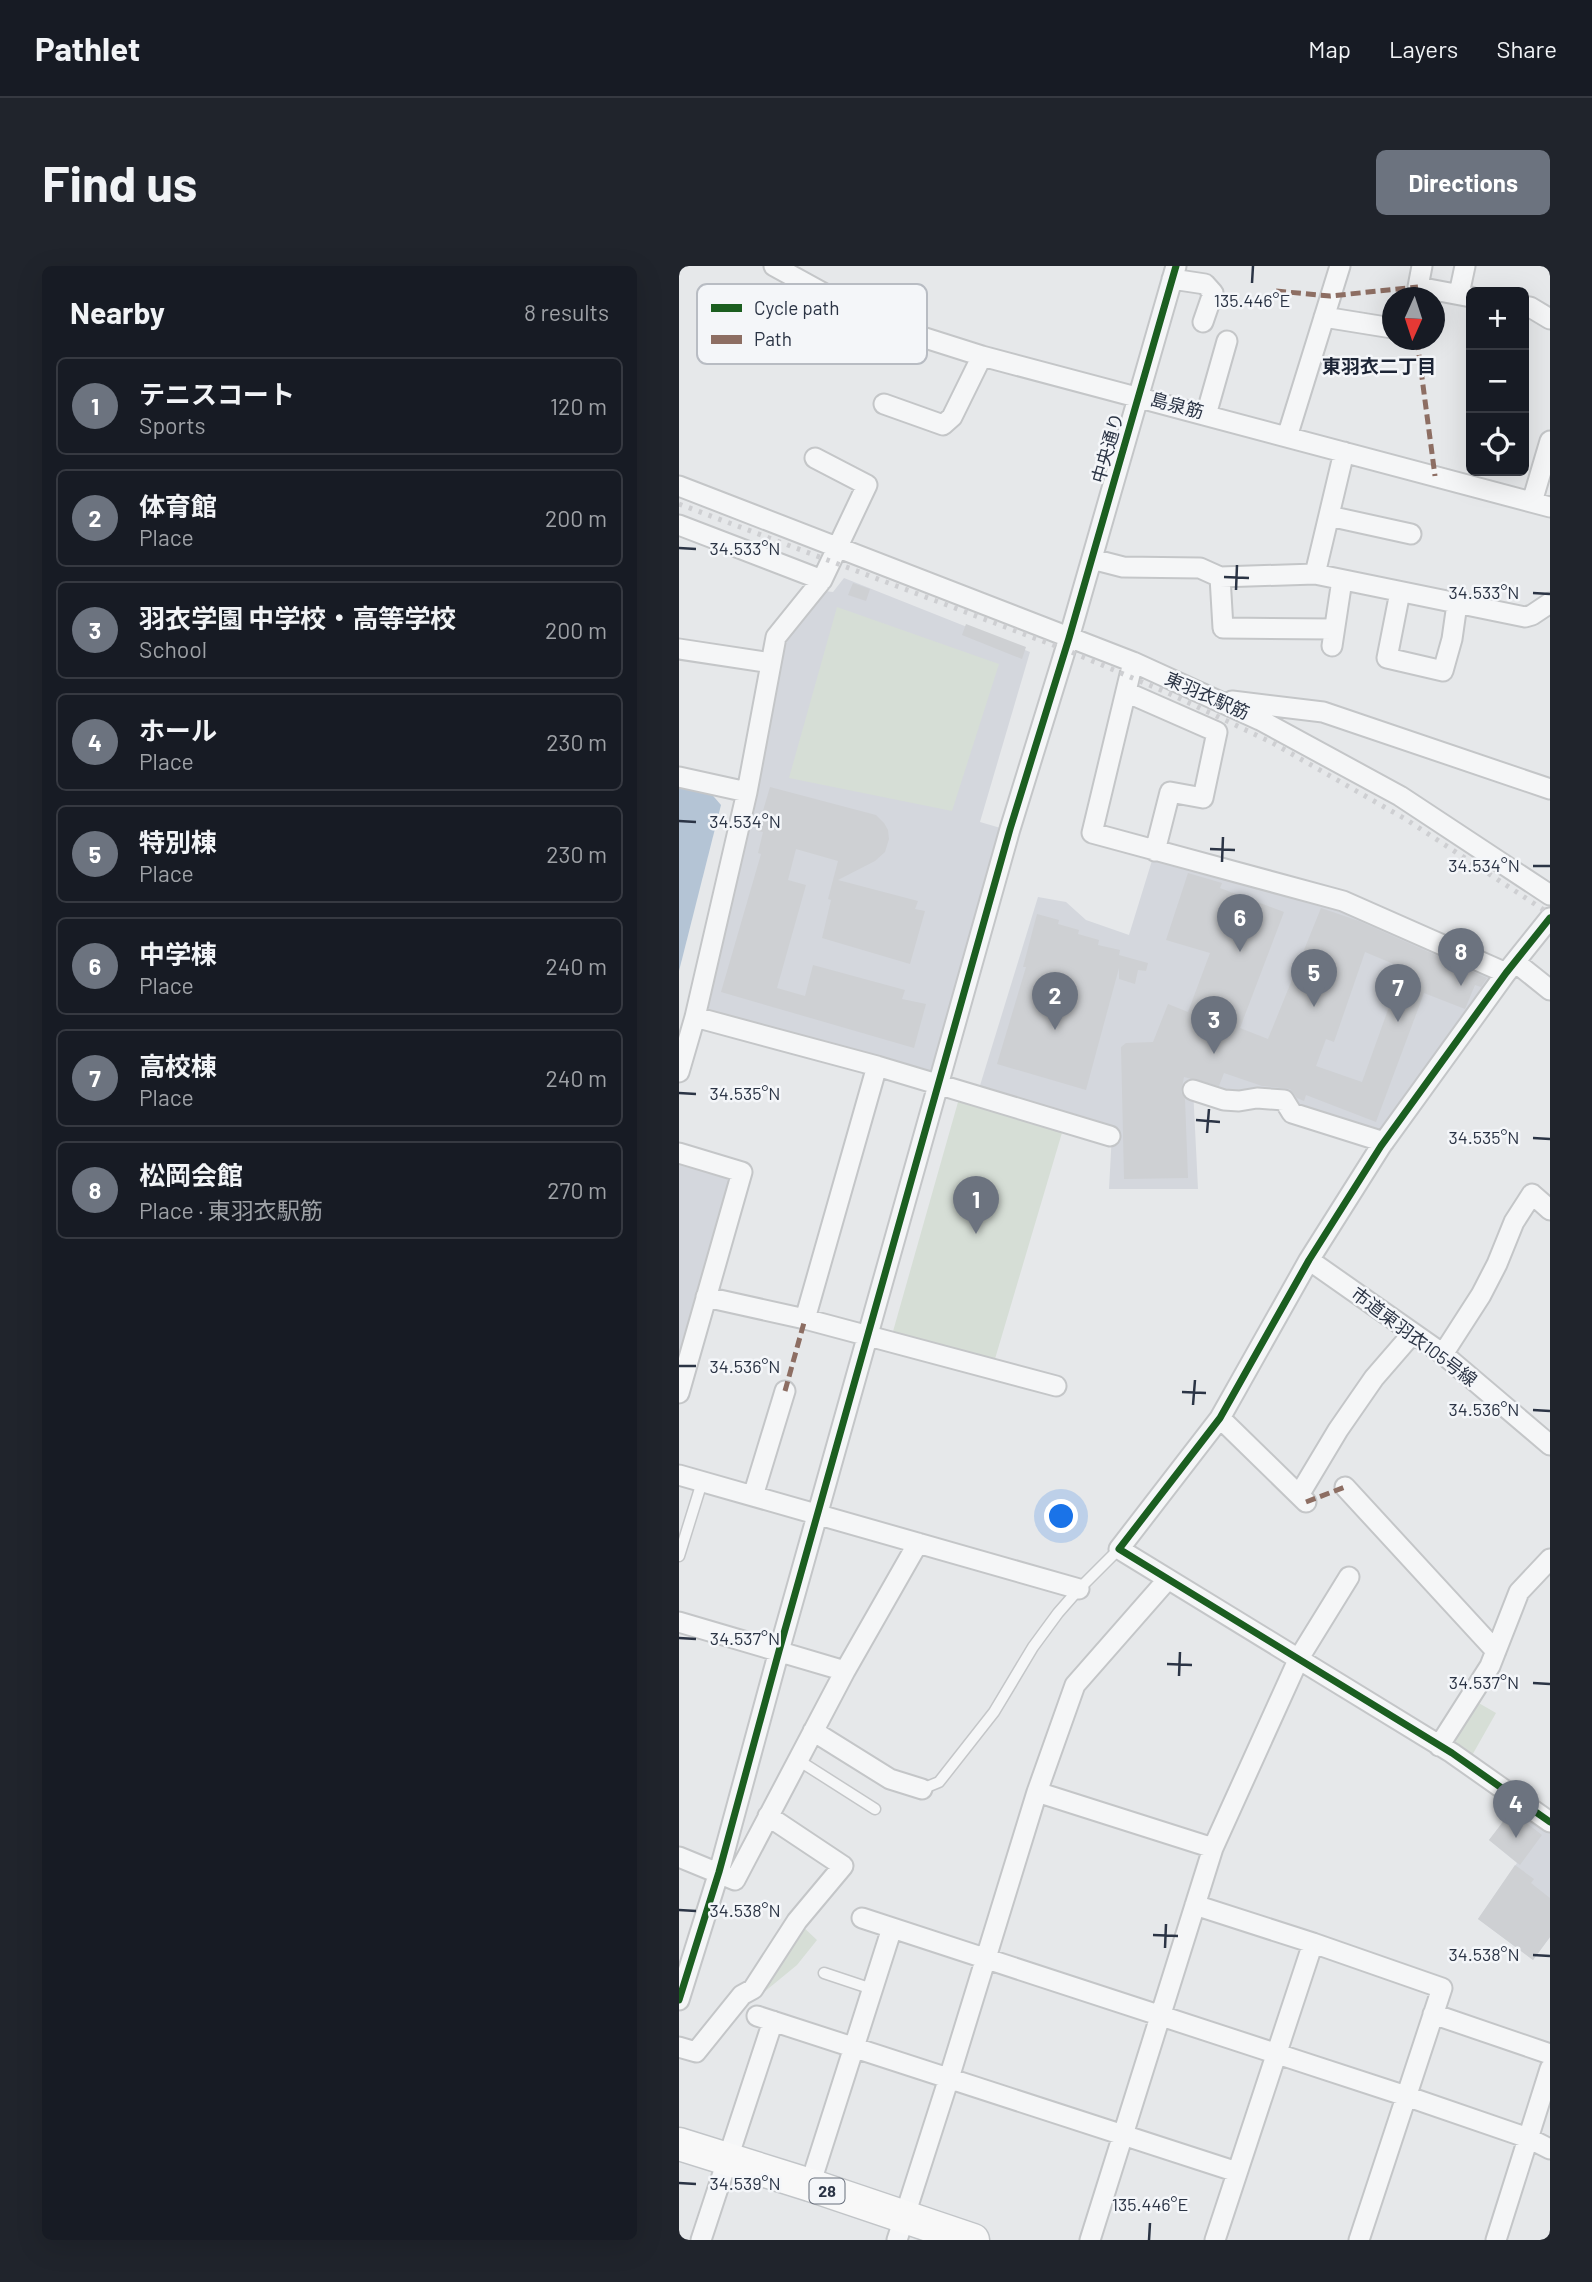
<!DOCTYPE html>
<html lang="en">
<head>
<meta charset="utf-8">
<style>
  body { margin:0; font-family:Barlow,"Noto Sans JP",sans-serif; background:#20242c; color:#f1f3f6 }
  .controls { position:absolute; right:21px; top:21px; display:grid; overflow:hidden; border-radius:10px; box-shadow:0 7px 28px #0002 }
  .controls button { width:63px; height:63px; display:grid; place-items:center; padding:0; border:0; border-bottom:2px solid #363941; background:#171b24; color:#f1f3f6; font:35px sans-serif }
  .compass { position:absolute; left:703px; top:21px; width:63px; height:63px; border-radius:50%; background:#171b24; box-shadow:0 7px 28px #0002; rotate:183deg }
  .you { position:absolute; left:383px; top:1251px; width:24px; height:24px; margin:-18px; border:5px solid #fff; border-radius:50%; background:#1a73e8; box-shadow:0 0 0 10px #1a73e833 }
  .badge { display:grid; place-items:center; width:46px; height:46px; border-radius:50%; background:#6c737f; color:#fff; font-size:23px; font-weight:700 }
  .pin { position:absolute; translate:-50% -58px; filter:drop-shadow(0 2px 4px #0008) }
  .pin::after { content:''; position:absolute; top:37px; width:24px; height:21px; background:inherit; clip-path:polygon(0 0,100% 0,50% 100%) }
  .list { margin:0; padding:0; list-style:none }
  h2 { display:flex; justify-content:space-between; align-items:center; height:91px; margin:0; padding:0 28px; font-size:30px }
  h2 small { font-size:23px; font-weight:400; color:#9ea1a6 }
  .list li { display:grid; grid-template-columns:46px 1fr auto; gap:21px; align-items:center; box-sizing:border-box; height:98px; margin:0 14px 14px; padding:0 14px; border:2px solid #363941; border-radius:10px }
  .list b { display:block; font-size:26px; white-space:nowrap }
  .list p { margin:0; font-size:23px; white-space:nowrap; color:#9ea1a6 }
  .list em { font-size:23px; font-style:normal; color:#9ea1a6 }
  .icon { flex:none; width:38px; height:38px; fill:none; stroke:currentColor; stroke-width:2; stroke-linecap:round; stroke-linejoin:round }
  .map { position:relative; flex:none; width:871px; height:1974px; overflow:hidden; border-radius:10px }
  header { display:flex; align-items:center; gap:42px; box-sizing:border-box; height:98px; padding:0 35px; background:#171b24; border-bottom:2px solid #363941 }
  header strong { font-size:33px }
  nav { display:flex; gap:38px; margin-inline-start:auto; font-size:24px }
  .intro { display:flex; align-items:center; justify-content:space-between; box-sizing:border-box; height:168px; padding:0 42px }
  h1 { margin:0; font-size:49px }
  .button { padding:18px 32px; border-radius:10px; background:#6c737f; color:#fff; font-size:24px; font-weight:700 }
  main { display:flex; gap:42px; padding:0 42px }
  aside { flex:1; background:#171b24; border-radius:10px; box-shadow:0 7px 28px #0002 }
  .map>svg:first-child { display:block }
  .built { fill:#d4d7dd }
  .green { fill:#d6ded6 }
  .water { fill:#b4c4d5 }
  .building { fill:#ced0d3; fill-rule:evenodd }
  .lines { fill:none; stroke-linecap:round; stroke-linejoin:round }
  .lane-casing { stroke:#c4c6c8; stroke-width:13 }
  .street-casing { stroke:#c4c6c8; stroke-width:23 }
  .primary-casing { stroke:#c2c5c8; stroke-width:35 }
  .lane { stroke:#f5f6f7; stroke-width:10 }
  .street { stroke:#f5f6f7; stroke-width:19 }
  .primary { stroke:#f8f8f8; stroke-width:32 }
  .rail { stroke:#cecfd2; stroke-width:5; stroke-dasharray:3.5 7; stroke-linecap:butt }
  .quiet { stroke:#8d6e63; stroke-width:5; stroke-dasharray:10 5; stroke-linecap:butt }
  .cycleway-casing { stroke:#f4f6f9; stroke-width:11 }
  .cycleway { stroke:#1b5e20; stroke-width:7 }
  .ticks { fill:none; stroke:#2b3445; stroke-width:2.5 }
  .labels { text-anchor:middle; stroke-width:5; stroke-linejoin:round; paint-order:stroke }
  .shield { fill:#f4f6f9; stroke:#676e7b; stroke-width:2 }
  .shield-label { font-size:16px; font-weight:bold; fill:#2b3445 }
  .street-label { font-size:18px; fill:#2b3445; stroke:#f4f6f9 }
  .neighbourhood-label { font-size:19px; font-weight:bold; fill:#1d2536; stroke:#f4f6f9 }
  .key { fill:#f4f6f9; stroke:#b8bcc3; stroke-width:2 }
  .key-label { font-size:19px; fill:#2b3445 }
  .ticks-label { font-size:18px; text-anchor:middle; fill:#2b3445; stroke:#f4f6f9; stroke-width:5; stroke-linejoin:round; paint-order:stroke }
</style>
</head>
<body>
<header>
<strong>Pathlet</strong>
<nav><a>Map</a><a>Layers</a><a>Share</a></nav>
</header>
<div class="intro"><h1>Find us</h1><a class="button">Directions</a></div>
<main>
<aside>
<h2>Nearby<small>8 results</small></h2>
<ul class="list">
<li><span class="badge">1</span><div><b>テニスコート</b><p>Sports</p></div><em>120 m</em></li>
<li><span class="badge">2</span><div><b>体育館</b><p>Place</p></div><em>200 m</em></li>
<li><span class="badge">3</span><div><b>羽衣学園 中学校・高等学校</b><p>School</p></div><em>200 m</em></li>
<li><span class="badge">4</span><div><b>ホール</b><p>Place</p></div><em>230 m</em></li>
<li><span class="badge">5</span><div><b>特別棟</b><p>Place</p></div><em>230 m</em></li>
<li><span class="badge">6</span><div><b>中学棟</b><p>Place</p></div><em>240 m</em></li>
<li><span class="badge">7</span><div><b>高校棟</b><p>Place</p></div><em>240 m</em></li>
<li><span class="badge">8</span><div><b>松岡会館</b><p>Place · 東羽衣駅筋</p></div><em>270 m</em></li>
</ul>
</aside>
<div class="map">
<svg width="871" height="1974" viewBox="0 0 871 1974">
  <rect width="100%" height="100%" fill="#e6e8ea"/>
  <path class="built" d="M165,312l186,74 -50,170 24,7 -74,244 -220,-61 -3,-8 76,-364 42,-49 8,1z
    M475,588l177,46 160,75 1,7 -114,155 -83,-26 -102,-23 5,101h-89l3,-56 -134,-41 60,-195 28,5 20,18 43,15z
    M0,897l47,12 3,9 -50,177z
    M838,1541l33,23v107l-17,23 -55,-41 39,-56 -28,-23z"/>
  <path class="green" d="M158,341l162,57 -47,147 -163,-33z
    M281,829l104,31 -72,243 -102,-27z
    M798,1436l19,11 -26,46 -21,-12z
    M123,1660l15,14 -20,25 -39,32z"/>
  <path class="water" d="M0,519l29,5 13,15 -42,166z"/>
  <path class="building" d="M174,317l17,6 -4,12 -18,-6z
    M287,358l60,23 -4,12 -60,-24z
    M91,521l106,28 8,8 4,7 1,9 -4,13 -10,9 -37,19 80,21 -3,8 10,2 -15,53 -88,-26 9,-38 -3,-1 10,-38 -42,-12 -8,31 18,5 -29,103 28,8 8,-31 92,25 -3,9 24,5 -12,44 -193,-56 40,-138 -3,-1 5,-21 -6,-1z
    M509,607l34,10 -2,5 64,24 -44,116 28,11 53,-131 38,13 128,57 -6,9 -6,-2 -10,24 -41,-16 -48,129 -70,-27 -2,6 -7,-3 -7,-9 -28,-3 -38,-13 -5,13 -35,-9 -3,15 4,7 3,79 -64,1 -3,-132 5,-4 27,-1 15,-38 20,8 22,-59 -44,-13zM686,686l38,16 -41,114 -46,-16 10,-27 8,3z
    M358,648l22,6 -1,4 21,6 -1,4 21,6 -1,5 22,5 -1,5 29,8 -2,8 -8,-1 -3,14 -16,-5v-11l-33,122 -89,-26 29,-97h-3z
    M832,1545l31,24 -22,30 -31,-25z
    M836,1599l19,14 -3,4 19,15v39l-17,23 -55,-41z"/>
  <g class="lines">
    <defs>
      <path id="lane" d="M0,1290l23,-74
        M119,1494l77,49
        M243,1523l17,-7 55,-70 39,-65 25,-34 21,-24 40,-40
        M145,1707l48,16"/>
      <path id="street" d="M95,0l104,57 104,33 568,151
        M743,0l-4,21 53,10
        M493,13l33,5 8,9 -10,29
        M780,28l6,-28
        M845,40l6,1 20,12
        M645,51l68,11
        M205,138l59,21 9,-8 30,-61
        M527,149l21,-74
        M608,171l53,-171
        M0,220l454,176 127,58 140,76 150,99
        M853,236l18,-61
        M650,250l82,18
        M0,259l143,55
        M413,293l31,8 77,1 20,9 95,-3 210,43 7,-2 18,-12
        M636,308l29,-122
        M541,311l3,51 111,1
        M721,326l-13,66 56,13 9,-32 5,-35
        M653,380l10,-66
        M0,383l92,14
        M454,396l-41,171 251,68 163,72
        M447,426l91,40 -14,66 -33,-6 -15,59
        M553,435l91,11 227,77
        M0,511l68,15
        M871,652l-44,55 -125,173 -72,114 -89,158 -101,131 333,204 98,69
        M836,696l35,28
        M16,751l182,49 233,70
        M0,806l16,-55 52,-225 29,-155 46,-57 45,-95 -52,-27
        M514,824l31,10 15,1 18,-3 27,2 8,13 92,29
        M0,887l63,19 -63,221
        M630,994l134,94 107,91
        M27,1031l99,22 251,67
        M126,1053l72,-253
        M764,1088l38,-59 16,-31 17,-42 18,-28 18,16
        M541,1152l86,84
        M0,1209l400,114
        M666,1221l151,164
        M620,1229l39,-65 36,-52 39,-45
        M74,1230l32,-105
        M0,1356l166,49
        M134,1465l77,48 32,10
        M760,1480l51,-80 29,-74 31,-33
        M358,1526l176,56
        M0,1591l56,23 110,-209 73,-128
        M516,1639l118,38 129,45 -83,252
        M183,1652l544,178 122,42 22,11
        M0,1734l40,-128 60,-221 231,-822 59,-191 107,-372
        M754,1748l117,40
        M78,1750l480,156
        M0,1781l17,5 46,-57 11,-6 44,-68 46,-55 -75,-50
        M131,1919l82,-257
        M22,1974l72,-219
        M218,1974l52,-162 88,-286 38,-107 93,-106
        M411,1974l123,-392 86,-190 50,-81
        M536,1974l98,-297
        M817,1974l54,-171"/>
      <path id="primary" d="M0,1878l131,41 163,55"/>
    </defs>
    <use href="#lane" class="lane-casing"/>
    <use href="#street" class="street-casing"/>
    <use href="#primary" class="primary-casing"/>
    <use href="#lane" class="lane"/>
    <use href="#street" class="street"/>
    <use href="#primary" class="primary"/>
    <path class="rail" d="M0,238l390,147 99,42 103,49 136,78 143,94"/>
    <path class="quiet" d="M597,25l54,5 88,-9
      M738,74l18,136
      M106,1125l20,-72
      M627,1236l39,-15"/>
    <defs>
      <path id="cycleway" d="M871,652l-44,55 -125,173 -72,114 -89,158 -101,131 333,204 98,69
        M0,1734l40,-128 60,-221 231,-822 59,-191 107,-372"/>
    </defs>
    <use href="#cycleway" class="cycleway-casing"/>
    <use href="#cycleway" class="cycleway"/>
  </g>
  <path class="ticks" d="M573,17l1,-17M0,282l17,1M545,311l25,1M557,324l1,-25M854,327l17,1M0,555l17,1M531,583l25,1M543,596l1,-25M854,600h17M0,827l17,1M517,854l24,2M528,867l2,-24M854,872l17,1M0,1100h17M503,1126l24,1M514,1139l2,-25M854,1144l17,1M0,1372l17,1M488,1398l25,1M500,1410l1,-24M854,1417l17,1M0,1644l17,1M474,1669l25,1M486,1682l1,-24M854,1689l17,1M0,1917l17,1M470,1974l1,-17"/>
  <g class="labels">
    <rect class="shield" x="130.5" y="1912.5" width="35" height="25" rx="5"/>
    <g class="shield-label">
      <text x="148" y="1931">28</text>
    </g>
    <g class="street-label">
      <text transform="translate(498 140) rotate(15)" y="6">島泉筋</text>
      <text transform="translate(429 182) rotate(-74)" y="6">中央通り</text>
      <text transform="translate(528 430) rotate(24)" y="6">東羽衣駅筋</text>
      <text transform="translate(735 1071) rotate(37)" y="6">市道東羽衣105号線</text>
    </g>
    <g class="neighbourhood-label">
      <text x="700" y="107">東羽衣二丁目</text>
    </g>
  </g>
  <rect x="18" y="18" width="230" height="80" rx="10" class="key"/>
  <rect x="32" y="38" width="31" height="8" fill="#1b5e20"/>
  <rect x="32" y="69" width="31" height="9" fill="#8d6e63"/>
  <g class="key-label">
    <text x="75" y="49">Cycle path</text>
    <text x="75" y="80">Path</text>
  </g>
  <g class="ticks-label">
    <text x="573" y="41">135.446°E</text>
    <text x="66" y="289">34.533°N</text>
    <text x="805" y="333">34.533°N</text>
    <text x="66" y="562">34.534°N</text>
    <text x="805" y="606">34.534°N</text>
    <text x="66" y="834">34.535°N</text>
    <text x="805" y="878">34.535°N</text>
    <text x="66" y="1107">34.536°N</text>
    <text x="805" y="1150">34.536°N</text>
    <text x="66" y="1379">34.537°N</text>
    <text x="805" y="1423">34.537°N</text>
    <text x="66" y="1651">34.538°N</text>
    <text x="805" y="1695">34.538°N</text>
    <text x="66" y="1924">34.539°N</text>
    <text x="471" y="1945">135.446°E</text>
  </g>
</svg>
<div class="controls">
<button>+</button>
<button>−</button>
<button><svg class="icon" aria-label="locate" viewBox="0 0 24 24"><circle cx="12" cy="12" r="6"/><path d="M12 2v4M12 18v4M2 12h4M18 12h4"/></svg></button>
</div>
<svg class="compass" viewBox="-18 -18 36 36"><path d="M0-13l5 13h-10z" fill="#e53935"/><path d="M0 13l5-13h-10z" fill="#9ea1a6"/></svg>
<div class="you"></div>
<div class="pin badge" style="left:297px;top:968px">1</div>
<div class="pin badge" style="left:376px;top:764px">2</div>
<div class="pin badge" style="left:535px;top:788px">3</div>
<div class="pin badge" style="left:837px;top:1572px">4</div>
<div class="pin badge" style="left:635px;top:741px">5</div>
<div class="pin badge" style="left:561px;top:686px">6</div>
<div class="pin badge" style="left:719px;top:756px">7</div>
<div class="pin badge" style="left:782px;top:720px">8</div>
</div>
</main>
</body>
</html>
